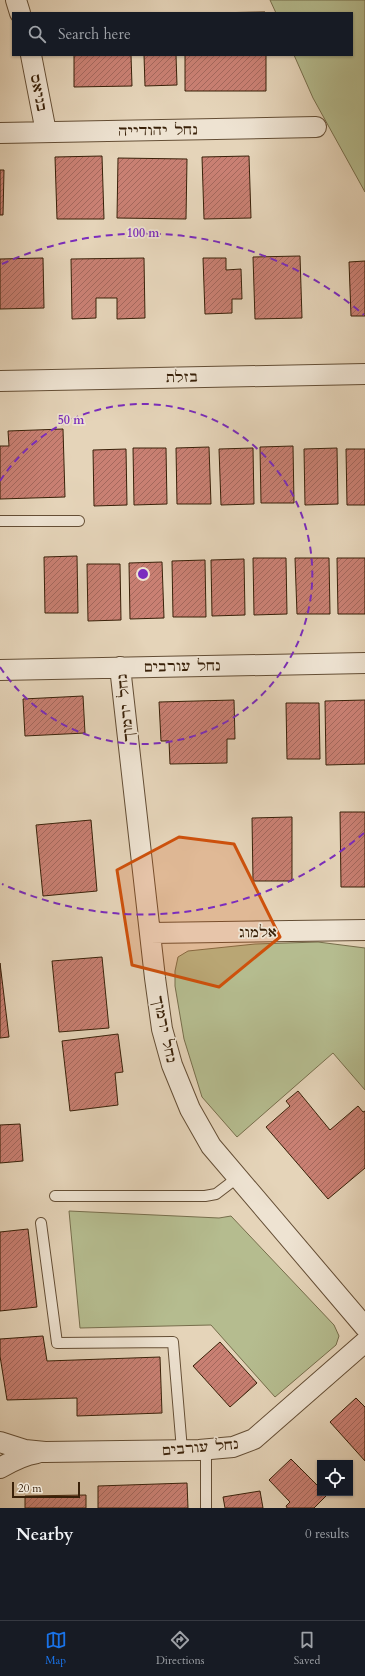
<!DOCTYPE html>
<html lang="en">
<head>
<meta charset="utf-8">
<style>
  body { margin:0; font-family:Cardo,"Frank Ruhl Libre",serif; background:#242831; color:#f1f3f6 }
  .controls { position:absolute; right:12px; bottom:12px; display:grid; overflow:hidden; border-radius:0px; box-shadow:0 1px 3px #0004 }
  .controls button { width:36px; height:36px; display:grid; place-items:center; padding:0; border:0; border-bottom:1px solid #363941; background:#171b24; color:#f1f3f6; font:20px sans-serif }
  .scale { position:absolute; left:12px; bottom:10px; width:68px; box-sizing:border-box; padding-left:4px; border:2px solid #392109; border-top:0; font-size:11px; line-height:14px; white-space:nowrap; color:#392109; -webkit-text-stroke:3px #eee3d2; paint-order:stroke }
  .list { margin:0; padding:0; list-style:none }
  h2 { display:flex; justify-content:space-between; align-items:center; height:52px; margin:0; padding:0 16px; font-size:17px }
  h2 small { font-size:13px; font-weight:400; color:#9ea1a6 }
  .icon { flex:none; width:22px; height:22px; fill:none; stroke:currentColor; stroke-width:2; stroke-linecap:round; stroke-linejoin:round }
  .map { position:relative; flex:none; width:365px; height:1508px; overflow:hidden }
  .search { position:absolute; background:#171b24; box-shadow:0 1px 3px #0004; left:12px; right:12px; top:12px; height:44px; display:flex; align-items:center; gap:10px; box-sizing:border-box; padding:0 14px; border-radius:0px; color:#9ea1a6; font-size:15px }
  .sheet { height:112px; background:#171b24 }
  nav { display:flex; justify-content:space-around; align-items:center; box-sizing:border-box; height:56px; border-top:1px solid #363941; background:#171b24; font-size:11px; color:#9ea1a6 }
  nav a { display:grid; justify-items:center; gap:2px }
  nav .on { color:#1a73e8 }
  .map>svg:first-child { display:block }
  .green { fill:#b5bc8f; stroke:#776e4c }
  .building { fill:url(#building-hatch); stroke:#392109 }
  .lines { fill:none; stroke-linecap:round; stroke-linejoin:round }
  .service-casing { stroke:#644e35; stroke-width:12 }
  .minor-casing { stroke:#644e35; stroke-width:22 }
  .service { stroke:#eee3d2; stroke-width:10 }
  .minor { stroke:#eee3d2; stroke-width:20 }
  .marked { fill:#ce510c; fill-opacity:0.2; stroke:#ce510c; stroke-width:3; stroke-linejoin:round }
  .ring { fill:none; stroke:#7b2cbf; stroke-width:2; stroke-dasharray:7 5 }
  .labels { text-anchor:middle; stroke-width:3.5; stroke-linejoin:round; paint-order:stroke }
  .street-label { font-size:14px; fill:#392109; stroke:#eee3d2 }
  .centre { fill:#7b2cbf; stroke:#eee3d2; stroke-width:2 }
  .ring-label { font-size:12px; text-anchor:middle; font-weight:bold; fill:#7b2cbf; stroke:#eee3d2; stroke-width:3.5; stroke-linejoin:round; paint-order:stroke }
</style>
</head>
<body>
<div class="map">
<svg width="365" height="1508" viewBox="0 0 365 1508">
  <defs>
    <pattern id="building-hatch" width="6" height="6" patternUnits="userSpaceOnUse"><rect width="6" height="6" fill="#c98073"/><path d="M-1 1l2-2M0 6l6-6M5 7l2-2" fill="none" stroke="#a4685d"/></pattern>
  </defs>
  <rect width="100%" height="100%" fill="#e5d4b9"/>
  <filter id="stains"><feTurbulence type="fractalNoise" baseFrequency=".005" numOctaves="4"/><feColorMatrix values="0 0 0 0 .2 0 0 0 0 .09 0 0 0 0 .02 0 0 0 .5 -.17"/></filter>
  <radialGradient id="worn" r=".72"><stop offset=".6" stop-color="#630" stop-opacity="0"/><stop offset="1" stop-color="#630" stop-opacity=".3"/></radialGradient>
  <path class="green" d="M270,0h95v192l-52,-94 -19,-43h58v-42h-76z
    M318,942l47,6v142l-32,-37 -96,84 -35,-40 -18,-58 -9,-53v-15l3,-14 10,-6 67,-7z
    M69,1211l150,7 12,-2 103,109 5,11 -3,9 -61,52 -64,-72 -131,3z"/>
  <path class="building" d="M265,12v1h-58z
    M74,55h57l1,31 -58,1z
    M144,55h32l1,30 -32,1z
    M185,55h81v36h-81z
    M102,156l2,63h-47l-2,-62z
    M249,156l2,62 -47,1 -2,-62z
    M118,158l69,1 -1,60 -69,-1z
    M0,170h4l-1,45h-3z
    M300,256l2,62 -47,1 -2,-62z
    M43,258l1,50 -44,1v-50z
    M144,258l1,60 -28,1v-21h-21v20l-24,1 -1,-60z
    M203,258h23v12l15,-1 1,30h-10v14l-27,1z
    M365,261v55h-14l-2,-54z
    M63,429l2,68 -65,2v-53h9l-1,-15z
    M293,446l1,57h-33l-1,-56z
    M209,447l2,57h-34l-1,-56z
    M133,448h33l1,56 -33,1z
    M253,448l1,56 -33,1 -2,-56z
    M337,448l1,56 -33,1 -1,-56z
    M126,449l1,56 -33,1 -1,-56z
    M346,449h19v56h-18z
    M77,556l1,57h-33l-1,-56z
    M253,558h33l1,56 -33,1z
    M295,558h34l1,56h-33z
    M337,558h28v56h-27z
    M244,559l1,56 -33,1 -1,-56z
    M205,560l1,57h-33l-1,-56z
    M162,562l2,56 -34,1 -1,-56z
    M87,564h33l1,56 -33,1z
    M83,696l2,37 -60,3 -2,-37z
    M234,700l1,39h-8v24l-57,1 -1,-23h-8l-2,-39z
    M365,700v64l-39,1 -1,-64z
    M286,703h33l1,56h-33z
    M340,812h25v75h-24z
    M292,817v64h-39l-1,-63z
    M91,820l6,71 -54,5 -7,-71z
    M102,957l7,71 -50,4 -7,-71z
    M0,963l9,74 -9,1z
    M118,1034l5,38 -8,1 3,32 -48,6 -8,-70z
    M298,1091l32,39 28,-24 5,6 2,-1v57l-37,31 -62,-72 24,-21 -4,-5z
    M20,1124l3,37 -23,2v-38z
    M28,1229l9,78 -37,4v-79z
    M43,1336l4,25 113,-4 2,56 -85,3v-18l-70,2 -7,-44v-17z
    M220,1342l37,41 -27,24 -37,-41z
    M356,1398l9,9v54l-35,-39z
    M291,1459l29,29v5h5l2,2 -13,13h-27l-1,-2 4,-4 -21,-22z
    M187,1483l1,25h-90v-22z
    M260,1491l3,17h-38l-2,-11z
    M86,1495v13h-61v-12z"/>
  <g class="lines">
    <defs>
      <path id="service" d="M0,521h79
        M55,1196h150l11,-2 21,-16
        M41,1223l16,120 116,-1 9,108
        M206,1508v-59"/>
      <path id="minor" d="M16,0l4,13
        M31,55l15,77
        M0,133l316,-6
        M0,381l365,-7
        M120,667l35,311 7,51 10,36 18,44 21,37 154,181
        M0,670l365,-7
        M150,933l215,-3
        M0,1442l25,8 20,2 154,-2 34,-3 21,-8 111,-97
        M0,1468c12,-7 23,-13 37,-15"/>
    </defs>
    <use href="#service" class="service-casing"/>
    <use href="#minor" class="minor-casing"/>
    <use href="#service" class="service"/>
    <use href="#minor" class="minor"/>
  </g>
  <path class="marked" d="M179,837l55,7 46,93 -61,50 -87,-22 -15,-95z"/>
  <g class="ring">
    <path d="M0 481A170 170 0 1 1 0 667"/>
    <path d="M364 833A341 341 0 0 1 2 884M2 264A341 341 0 0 1 364 315"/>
  </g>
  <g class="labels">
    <g class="street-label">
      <text transform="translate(39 93) rotate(79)" y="5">בניאס</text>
      <text transform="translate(158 130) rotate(-1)" y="5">נחל יהודייה</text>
      <text transform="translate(182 377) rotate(-1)" y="5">בזלת</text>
      <text transform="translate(182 666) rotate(-1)" y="5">נחל עורבים</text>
      <text transform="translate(125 708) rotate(-96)" y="5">נחל ירמוך</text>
      <text transform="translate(258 932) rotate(-1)" y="5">אלמוג</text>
      <text transform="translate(165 1029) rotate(78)" y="5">נחל ירמוך</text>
      <text transform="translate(200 1447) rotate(-5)" y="5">נחל עורבים</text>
    </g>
  </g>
  <circle cx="143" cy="574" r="6" class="centre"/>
  <g class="ring-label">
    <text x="143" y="237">100 m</text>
    <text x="71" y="424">50 m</text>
  </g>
  <rect width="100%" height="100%" filter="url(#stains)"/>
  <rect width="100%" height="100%" fill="url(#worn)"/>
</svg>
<div class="controls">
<button><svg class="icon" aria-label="locate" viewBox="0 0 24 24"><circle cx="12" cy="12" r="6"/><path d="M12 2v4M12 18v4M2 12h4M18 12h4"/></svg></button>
</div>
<div class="scale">20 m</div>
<div class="search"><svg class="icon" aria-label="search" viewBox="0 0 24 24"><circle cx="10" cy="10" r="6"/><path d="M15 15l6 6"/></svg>Search here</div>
</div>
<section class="sheet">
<h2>Nearby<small>0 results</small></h2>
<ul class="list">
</ul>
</section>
<nav>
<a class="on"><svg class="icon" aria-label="map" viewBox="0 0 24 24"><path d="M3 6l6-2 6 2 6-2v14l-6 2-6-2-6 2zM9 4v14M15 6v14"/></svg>Map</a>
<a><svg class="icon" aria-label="directions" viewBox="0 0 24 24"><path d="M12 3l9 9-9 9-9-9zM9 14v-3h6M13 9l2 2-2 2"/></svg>Directions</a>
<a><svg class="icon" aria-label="saved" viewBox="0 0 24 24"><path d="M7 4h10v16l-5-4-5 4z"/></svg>Saved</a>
</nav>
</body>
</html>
